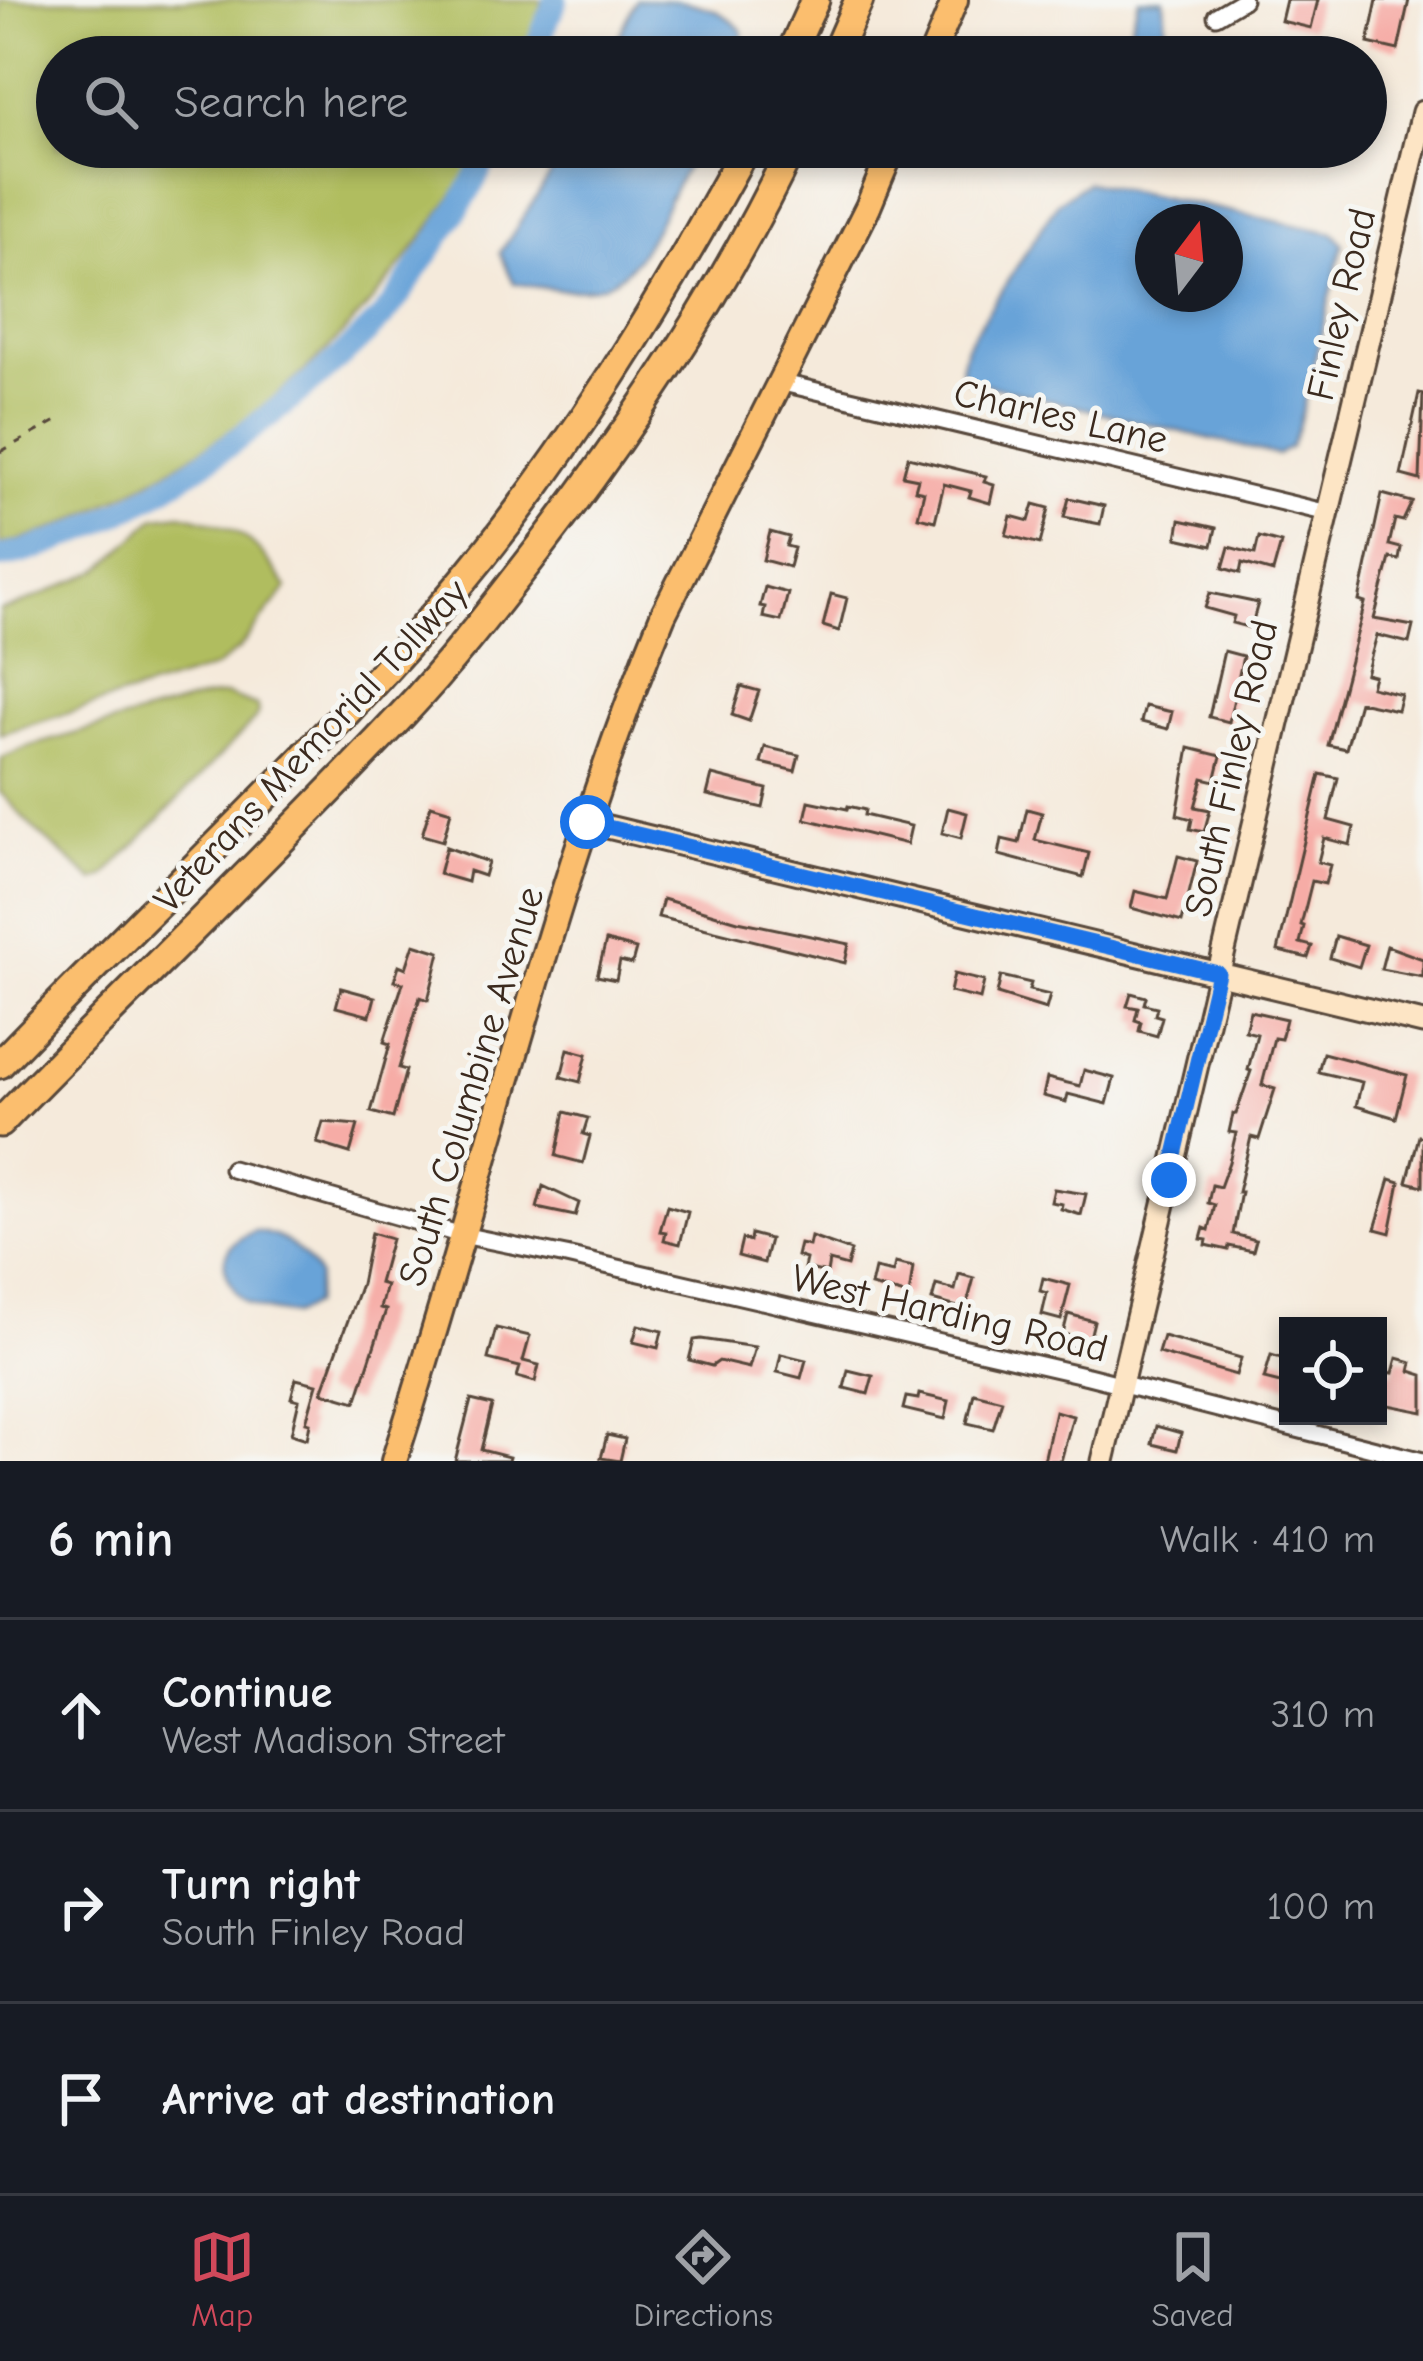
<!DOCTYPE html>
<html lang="en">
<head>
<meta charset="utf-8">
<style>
  body { margin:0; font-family:"Comic Neue",sans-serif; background:#20242c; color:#f1f3f6 }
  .controls { position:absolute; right:36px; bottom:36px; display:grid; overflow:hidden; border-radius:0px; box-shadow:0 6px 18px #0003 }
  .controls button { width:108px; height:108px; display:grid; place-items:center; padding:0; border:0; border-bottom:3px solid #363941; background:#171b24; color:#f1f3f6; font:60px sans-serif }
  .compass { position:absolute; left:1135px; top:204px; width:108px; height:108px; border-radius:50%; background:#171b24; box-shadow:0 6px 18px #0003; rotate:16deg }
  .stop { position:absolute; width:36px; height:36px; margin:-27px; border:9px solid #1a73e8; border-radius:50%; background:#fff }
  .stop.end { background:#1a73e8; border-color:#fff; box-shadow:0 3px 12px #0008 }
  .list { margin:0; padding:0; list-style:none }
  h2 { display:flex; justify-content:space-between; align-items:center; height:156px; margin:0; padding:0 48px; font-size:51px }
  h2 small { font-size:39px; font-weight:400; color:#9ea1a6 }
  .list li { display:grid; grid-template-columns:78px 1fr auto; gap:36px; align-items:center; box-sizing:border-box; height:192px; padding:0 48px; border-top:3px solid #363941 }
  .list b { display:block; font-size:45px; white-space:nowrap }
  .list p { margin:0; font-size:39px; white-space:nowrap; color:#9ea1a6 }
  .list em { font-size:39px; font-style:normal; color:#9ea1a6 }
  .icon { flex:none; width:66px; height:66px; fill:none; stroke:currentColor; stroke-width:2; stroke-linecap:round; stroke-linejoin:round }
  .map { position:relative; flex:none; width:1423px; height:1461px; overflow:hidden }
  .search { position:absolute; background:#171b24; box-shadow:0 6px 18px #0003; left:36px; right:36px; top:36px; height:132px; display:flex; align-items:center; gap:30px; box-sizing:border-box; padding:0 42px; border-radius:66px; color:#9ea1a6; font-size:45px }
  .sheet { height:732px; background:#171b24 }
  nav { display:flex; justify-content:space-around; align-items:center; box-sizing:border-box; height:168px; border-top:3px solid #363941; background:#171b24; font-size:33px; color:#9ea1a6 }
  nav a { display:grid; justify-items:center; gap:6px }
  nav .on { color:#d1495b }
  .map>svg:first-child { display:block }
  .green { fill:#b0bd5f; stroke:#76743e; stroke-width:3 }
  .water { fill:#67a3d8; stroke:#51667b; stroke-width:3; fill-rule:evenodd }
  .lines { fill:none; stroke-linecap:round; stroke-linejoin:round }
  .river { stroke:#67a3d8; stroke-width:24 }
  .building { fill:#f6aca6 }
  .street-casing { stroke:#57473a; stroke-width:21 }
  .secondary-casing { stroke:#57473a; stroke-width:27 }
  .primary-casing { stroke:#57473a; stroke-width:30 }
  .highway-casing { stroke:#57473a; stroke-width:33 }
  .path { stroke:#57473a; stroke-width:3; stroke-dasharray:9 9; stroke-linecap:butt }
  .street { stroke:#fff; stroke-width:15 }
  .secondary { stroke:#fde5c5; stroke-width:21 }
  .primary { stroke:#fbbe6e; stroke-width:24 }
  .highway { stroke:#fbbe6e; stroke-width:27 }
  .route { stroke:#1a73e8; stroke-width:15 }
  .labels { text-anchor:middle; stroke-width:10; stroke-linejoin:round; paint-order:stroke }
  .street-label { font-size:39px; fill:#3b2a1e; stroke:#f6f6f2 }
</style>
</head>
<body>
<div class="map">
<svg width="1423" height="1461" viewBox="0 0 1423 1461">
  <rect width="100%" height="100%" fill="#f6f6f2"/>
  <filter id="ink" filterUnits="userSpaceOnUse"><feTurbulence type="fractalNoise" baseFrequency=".00833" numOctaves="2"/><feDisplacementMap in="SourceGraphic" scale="24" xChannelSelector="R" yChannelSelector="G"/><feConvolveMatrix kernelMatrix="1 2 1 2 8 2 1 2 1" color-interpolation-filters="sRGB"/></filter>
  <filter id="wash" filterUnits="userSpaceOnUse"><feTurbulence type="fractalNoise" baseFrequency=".004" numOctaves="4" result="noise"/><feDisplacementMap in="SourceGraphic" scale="48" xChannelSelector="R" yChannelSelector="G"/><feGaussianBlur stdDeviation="2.7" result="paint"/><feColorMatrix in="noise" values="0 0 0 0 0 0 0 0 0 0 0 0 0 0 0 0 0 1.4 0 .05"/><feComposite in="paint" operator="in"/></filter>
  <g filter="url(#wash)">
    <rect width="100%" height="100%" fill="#f5eadb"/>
    <path class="green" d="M0,0h543l-17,57h-469v90h427c-18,32 -41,62 -62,91 -88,118 -165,187 -295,255 -43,22 -79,43 -127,52z
      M181,514c62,14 71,23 106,74l-48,61 -24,19 -215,66v-124l14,-3 87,-38 55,-52z
      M226,695l31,11 2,4 -3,8 -151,158 -11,5 -59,-51 -35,-38 2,-34 25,-11 180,-50z"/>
    <path class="water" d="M636,0c39,0 81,0 107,32l-6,25h-128z
      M1139,0h25l2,35 20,22h-19l-34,-21 -4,-4z
      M564,147h132c-7,17 -18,33 -26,50 -40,87 -57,105 -156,86l-14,-30 46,-71z
      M1087,182l247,51 9,11 -45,184 -8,19 -13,8 -310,-75 -6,-11 5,-23 92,-144zM1153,222h72v72h-72z
      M255,1231c29,4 49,20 63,45l-5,28 -20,11c-15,-3 -33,-4 -46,-12 -9,-5 -13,-13 -17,-22 -14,-25 1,-40 25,-50z"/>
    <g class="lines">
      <path class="river" d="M532,57l24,-57
        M0,557c119,-20 300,-154 383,-241 14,-15 25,-35 37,-52 27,-38 52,-74 71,-117"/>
    </g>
    <g id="blocks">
      <path class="building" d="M1286,0h32l-7,28 -30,-7z
        M1377,0h32l-11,50 -30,-7z
        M1419,393l4,1 -3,86 -19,-5z
        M908,457l78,19 -2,6 10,3 -4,18 -21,-6 2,-6 -27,-7 -9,37 -17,-4 6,-25 -9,-2 3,-11 -15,-3z
        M1382,494l30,8 -9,19 -8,-2 -6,26 12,3 -2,12 -9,-2 -16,61 39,7 -4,17 -32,-8 -11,39 8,2 -3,11 30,7 -4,16 -38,-8 -13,47 -18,-4 37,-142 -6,-2z
        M1069,498l35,8 -4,18 -36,-7z
        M1034,504l15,4 -9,36 -34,-9 5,-19 18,5z
        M1180,520l36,8 -4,18 -35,-8z
        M770,532l19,5 -3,9 8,2 -5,19 -26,-7z
        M1259,537l22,6 -8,29 -31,-9 -2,10 -17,-5 6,-21 26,7z
        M765,587l23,6 -7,28 -18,-4 2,-10 -5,-1z
        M1210,593l48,10 -7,25 -19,-5 2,-7 -29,-8z
        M831,594l16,4 -8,33 -16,-5z
        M1224,651l19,5 -14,66 -20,-5z
        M741,686l18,5 -10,30 -17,-6z
        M1145,706l27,6 -4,17 -27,-7z
        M765,747l34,8 -4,16 -34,-8z
        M1189,748l32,8 -6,25 -12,-3 -8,29 15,3 -6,22 -14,-3 2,-10 -15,-4z
        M1320,774l18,4 -10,42 26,7 -4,18 -26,-7 -6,24 12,3 -5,19 -13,-3 -11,44 3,1 -4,17 12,3 -4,12 -30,-7z
        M712,775l55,14 -4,19 -56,-13z
        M809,801l38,8 1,-3 17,4 -1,5 47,11 -4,18 -102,-25z
        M431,805l20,6 -8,30 -21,-6z
        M948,808l19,5 -6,25 -19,-5z
        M1027,809l15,4 -7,27 54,13 -6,24 -84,-22 3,-16 17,4z
        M446,847l42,15 -4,14 -15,-5 -2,11 -28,-8z
        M1178,856l19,5 -15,61 -51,-14 4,-17 32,8z
        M663,899l75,22 111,23 -4,19 -187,-46z
        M1336,936l30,9 -7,22 -29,-9z
        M606,941l30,8 -4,15 -12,-3 -4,19 -19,-4z
        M414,944l26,8 -12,48 -8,-3 -21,71 7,2 -13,48 -22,-6 19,-68 -6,-2 19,-59 -9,-2 5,-16 7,3z
        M1387,946l36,13v18l-42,-8z
        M954,974l30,7 -4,18 -30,-7z
        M1001,976l30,7 -2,7 21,5 -4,14 -49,-15z
        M341,988l34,9 -5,19 -34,-9z
        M1131,993l15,4 -2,7 13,3 -2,8 7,2 -5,19 -18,-5 2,-9 -6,-2 3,-12 -11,-2z
        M1250,1011l36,8 -5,20 -7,-1 -12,47 13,4 -16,50 -8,-2 -13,55h3l-8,42 23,6 -3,11 -24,-5 -1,4 -22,-5 1,-5 -6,-1 3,-11 5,2 6,-25 -7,-2 4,-18 8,2 9,-25 7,-29 -7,-1 4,-18h3l15,-43 -3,-1 9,-36 -12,-3z
        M568,1049l19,5 -7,28 -19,-5z
        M1323,1053l84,22 -11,43 -40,-12 6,-24 -44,-10z
        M1084,1070l30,8 -7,26 -39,-10 -2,8 -23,-6 4,-18 33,8z
        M565,1112l23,6 -5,16 7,2 -7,27 -27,-7z
        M323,1122l35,3 -8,28 -33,-10z
        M1419,1136l4,1v49l-16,-4z
        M1390,1179l10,3 -10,51 -15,-4z
        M543,1186l36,17 -4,13 -38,-8z
        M1054,1189l32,5 -5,21 -20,-6 1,-5 -11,-2z
        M667,1206l21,6 -8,32 -16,-4 2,-8 -6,-1z
        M371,1233l20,6 -12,44 7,2 -6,23 6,2 -30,92 -34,-10 39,-108z
        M751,1234l19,5 -6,24 -26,-7 4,-17 8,2z
        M811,1237l40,14 -4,15 -18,-5 -2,12 -23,-5 2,-9 -9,-3 3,-12 9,2z
        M895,1263l18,4 -4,29 -38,-10 4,-17 18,4z
        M959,1274l15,4 -7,26 -5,-1 -1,5 -29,-8 4,-15 19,5z
        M1043,1278l27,7 -9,35 -19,-5 5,-22 -7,-2z
        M1068,1314l26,7 -7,29 -18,-4 3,-10 -9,-2z
        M638,1325l24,6 -4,17 -25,-6z
        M496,1328l34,8 -7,25 16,4 -4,17 -18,-5 3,-10 -32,-8z
        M1163,1336l78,22 -5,17 -78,-22z
        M701,1339l54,8 -6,21 -30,-7 -7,5 -23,-6 5,-20z
        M781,1354l25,6 -5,18 -24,-6z
        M1271,1355l17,5v25l-24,-6z
        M1397,1358l15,4 -2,9 13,4v37l-45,-9v-32l15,2z
        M848,1370l25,6 -5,18 -24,-6z
        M296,1379l21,5 -11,38 4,1 -3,16 -16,-5 8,-34 -8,-2z
        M974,1393l28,7 -9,29 -26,-6z
        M919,1394l30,7 -4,18 -42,-10 3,-12 12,2z
        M471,1400l21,5 -11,45 28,7 -1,4h-53z
        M1055,1411l18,5 -12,45h-17z
        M1156,1426l25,7 -4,17 -25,-6z
        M607,1435l18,4 -5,22 -19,-3z"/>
    </g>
  </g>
  <g filter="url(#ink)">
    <use href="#blocks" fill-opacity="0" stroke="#57473a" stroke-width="3"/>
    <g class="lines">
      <defs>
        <path id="street" d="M1216,16l27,-16
          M779,382l549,131
          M232,1169l230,66 104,21 522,120 335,85"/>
        <path id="secondary" d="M587,822l836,201
          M1103,1461l320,-1349"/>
        <path id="primary" d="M931,57l24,-57
          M394,1461c91,-281 156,-572 269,-846l205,-408 25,-60"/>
        <path id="highway" d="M789,57l26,-57
          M834,57l25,-57
          M0,1064c150,-157 310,-302 450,-468 116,-137 210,-291 296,-449
          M0,1123c133,-137 272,-269 402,-408 50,-53 94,-111 139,-169 95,-124 184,-257 251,-399"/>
      </defs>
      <use href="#street" class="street-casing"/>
      <use href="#secondary" class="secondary-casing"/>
      <use href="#primary" class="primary-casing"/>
      <use href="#highway" class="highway-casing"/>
      <path class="path" d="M0,452l62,-34"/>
      <use href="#street" class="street"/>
      <use href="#secondary" class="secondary"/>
      <use href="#primary" class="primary"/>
      <use href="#highway" class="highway"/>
    </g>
  </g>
  <g class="lines" filter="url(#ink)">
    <path class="route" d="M587,822l631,151 -49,207"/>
  </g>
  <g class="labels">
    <g class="street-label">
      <text transform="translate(1340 304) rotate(-77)" y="14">Finley Road</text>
      <text transform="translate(1061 415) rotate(13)" y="14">Charles Lane</text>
      <text transform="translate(310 745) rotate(-47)" y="14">Veterans Memorial Tollway</text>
      <text transform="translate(1230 768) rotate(-77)" y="14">South Finley Road</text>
      <text transform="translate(470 1086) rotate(-73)" y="14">South Columbine Avenue</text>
      <text transform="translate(950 1312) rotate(13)" y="14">West Harding Road</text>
    </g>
  </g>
</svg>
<div class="controls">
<button><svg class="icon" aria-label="locate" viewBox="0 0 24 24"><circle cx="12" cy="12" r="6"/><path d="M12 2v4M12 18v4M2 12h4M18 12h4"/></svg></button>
</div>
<svg class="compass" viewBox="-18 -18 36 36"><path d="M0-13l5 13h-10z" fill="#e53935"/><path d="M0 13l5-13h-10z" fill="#9ea1a6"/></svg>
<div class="stop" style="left:587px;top:822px"></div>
<div class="stop end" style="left:1169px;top:1180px"></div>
<div class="search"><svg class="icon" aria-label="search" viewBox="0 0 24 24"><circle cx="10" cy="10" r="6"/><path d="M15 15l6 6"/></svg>Search here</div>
</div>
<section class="sheet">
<h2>6 min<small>Walk · 410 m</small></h2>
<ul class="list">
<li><svg class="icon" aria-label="ahead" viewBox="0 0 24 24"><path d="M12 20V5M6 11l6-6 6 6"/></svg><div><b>Continue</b><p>West Madison Street</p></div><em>310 m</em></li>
<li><svg class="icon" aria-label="right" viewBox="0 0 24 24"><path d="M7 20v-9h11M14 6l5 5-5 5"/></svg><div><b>Turn right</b><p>South Finley Road</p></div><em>100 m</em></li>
<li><svg class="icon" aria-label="arrive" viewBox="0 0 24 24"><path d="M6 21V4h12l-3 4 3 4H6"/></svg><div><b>Arrive at destination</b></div></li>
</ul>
</section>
<nav>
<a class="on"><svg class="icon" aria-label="map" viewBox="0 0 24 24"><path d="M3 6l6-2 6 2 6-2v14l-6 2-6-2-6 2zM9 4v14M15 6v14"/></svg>Map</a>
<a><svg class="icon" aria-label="directions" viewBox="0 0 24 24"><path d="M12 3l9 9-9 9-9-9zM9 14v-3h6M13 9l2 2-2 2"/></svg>Directions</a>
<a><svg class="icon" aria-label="saved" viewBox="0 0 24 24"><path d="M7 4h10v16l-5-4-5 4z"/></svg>Saved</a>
</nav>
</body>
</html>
